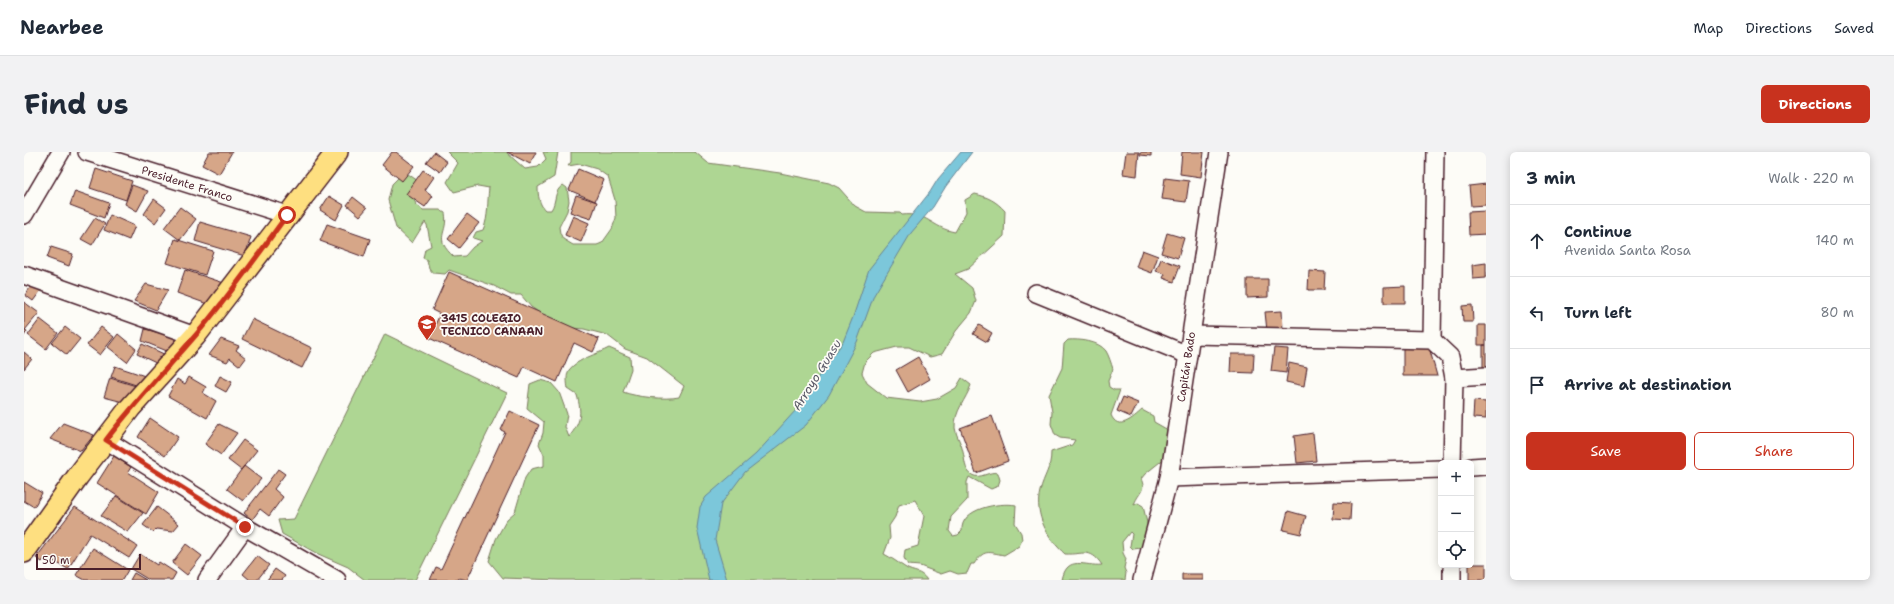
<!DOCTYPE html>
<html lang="en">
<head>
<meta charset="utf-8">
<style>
  body { margin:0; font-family:"Shantell Sans",sans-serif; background:#f2f2f3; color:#1f2937 }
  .controls { position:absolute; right:12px; bottom:12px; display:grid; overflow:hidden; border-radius:6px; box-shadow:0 2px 10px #0003 }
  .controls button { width:36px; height:36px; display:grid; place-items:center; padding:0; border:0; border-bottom:1px solid #e0e1e3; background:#fff; color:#1f2937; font:20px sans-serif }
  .scale { position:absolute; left:12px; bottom:10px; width:105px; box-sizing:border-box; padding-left:4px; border:2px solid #4a1f2b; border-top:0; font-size:11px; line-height:14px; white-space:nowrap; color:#4a1f2b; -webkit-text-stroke:3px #fdfcf7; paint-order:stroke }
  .stop { position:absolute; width:12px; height:12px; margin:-9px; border:3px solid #c8321e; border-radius:50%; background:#fff }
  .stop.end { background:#c8321e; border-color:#fff; box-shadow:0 1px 4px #0008 }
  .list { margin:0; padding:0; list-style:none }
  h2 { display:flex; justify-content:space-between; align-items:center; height:52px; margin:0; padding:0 16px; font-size:17px }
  h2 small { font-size:13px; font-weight:400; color:#747a83 }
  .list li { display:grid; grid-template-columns:26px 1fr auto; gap:12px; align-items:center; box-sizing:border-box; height:72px; padding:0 16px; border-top:1px solid #e0e1e3 }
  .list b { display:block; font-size:15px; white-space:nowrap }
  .list p { margin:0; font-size:13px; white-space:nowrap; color:#747a83 }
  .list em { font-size:13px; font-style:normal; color:#747a83 }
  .actions { display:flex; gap:8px; padding:12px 16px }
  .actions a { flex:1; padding:9px 0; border:1px solid #c8321e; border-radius:6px; text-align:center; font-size:14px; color:#c8321e }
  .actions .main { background:#c8321e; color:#fff }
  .icon { flex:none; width:22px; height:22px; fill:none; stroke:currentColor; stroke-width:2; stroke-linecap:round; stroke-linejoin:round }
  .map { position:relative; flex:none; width:1462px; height:428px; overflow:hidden; border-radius:6px }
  header { display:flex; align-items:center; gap:24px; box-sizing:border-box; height:56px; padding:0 20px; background:#fff; border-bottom:1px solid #e0e1e3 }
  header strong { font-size:19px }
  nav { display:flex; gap:22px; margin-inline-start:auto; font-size:14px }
  .intro { display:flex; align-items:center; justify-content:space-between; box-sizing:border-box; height:96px; padding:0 24px }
  h1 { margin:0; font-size:28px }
  .button { padding:10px 18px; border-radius:6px; background:#c8321e; color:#fff; font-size:14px; font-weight:700 }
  main { display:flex; gap:24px; padding:0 24px }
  aside { flex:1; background:#fff; border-radius:6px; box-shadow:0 2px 10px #0003 }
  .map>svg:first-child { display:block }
  .green { fill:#aed693; stroke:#7c7a5f }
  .water { fill:#7bc7da; stroke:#678494 }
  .building { fill:#d6a688; stroke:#4a1f2b }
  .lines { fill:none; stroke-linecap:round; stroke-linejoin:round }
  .minor-casing { stroke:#4a1f2b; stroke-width:20 }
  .major-casing { stroke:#4a1f2b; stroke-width:24 }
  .minor { stroke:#fdfcf7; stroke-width:17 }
  .major { stroke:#fedf80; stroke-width:21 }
  .route { stroke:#c8321e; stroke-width:5 }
  .labels { text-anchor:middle; stroke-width:3.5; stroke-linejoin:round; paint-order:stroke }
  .street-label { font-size:11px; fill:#4a1f2b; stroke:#fdfcf7 }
  .poi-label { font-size:11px; font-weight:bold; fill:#4a1f2b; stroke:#fdfcf7; text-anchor:start }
  .water-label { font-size:12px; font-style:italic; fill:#5b5a68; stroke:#fdfcf7 }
</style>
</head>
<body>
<header>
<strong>Nearbee</strong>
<nav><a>Map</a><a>Directions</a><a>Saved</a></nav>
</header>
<div class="intro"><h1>Find us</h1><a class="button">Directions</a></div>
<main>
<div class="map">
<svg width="1462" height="428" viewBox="0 0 1462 428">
  <rect width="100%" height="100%" fill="#fdfcf7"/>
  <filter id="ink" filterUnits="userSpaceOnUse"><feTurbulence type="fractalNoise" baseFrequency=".025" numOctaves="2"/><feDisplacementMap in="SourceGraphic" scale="8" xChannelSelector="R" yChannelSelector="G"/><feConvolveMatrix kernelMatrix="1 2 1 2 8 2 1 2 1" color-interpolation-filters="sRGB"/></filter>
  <g filter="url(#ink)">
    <path class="green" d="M423,0h59l19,17 13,-2 8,-8 -3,-7h15l-4,25 -16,10c0,8 1,17 7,23h6c6,-9 2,-18 12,-25l4,3 2,13 -2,10 -8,16 1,6 3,6 10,6h24l5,-2 10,-14 4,-11 -1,-18 -7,-23 -11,-8 -17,-5 -12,2 3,-4v-10h124l13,11 72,10 49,10 10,5 16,18 11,6 34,1 2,2c26,-3 30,13 53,17l11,-20 -1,-12 10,-6c13,3 21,7 30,17l-1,25 -36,33 -13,5 17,14 4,13 -5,12 -15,18 -14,23 -12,3 -21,-10h-12l-23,6 -9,9 -3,11 5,10 19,15 34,4 17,-3 19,-11 6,-10 9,7c-5,15 -17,26 -16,43 1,8 7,16 8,24 2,7 1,18 9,23 8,5 18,-5 26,-2l2,7 -2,6 -7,3 -22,-12 -2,5v18l-16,17 -2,14 4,5 5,-1 4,-4c-2,-23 38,-29 54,-26l-1,18 6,10 1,7 -3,6 -15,9c-16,-3 -20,-6 -30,9h-3l-4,9 -9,1 -8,-3 -9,3 -21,-8 -12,-1 -4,-7 1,-8 13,-4 6,-30 -9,-16 -16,5 -4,12 -6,9 1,12 -6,16c8,4 14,9 22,14 8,5 14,2 21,12h-368l-56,-2 -14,-17 7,-22 11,-20 8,-7 10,-34 6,-9 13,-3v-11l-5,-11 4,-11 1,-11 -17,-14 3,-24 10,-4 11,3 8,9 8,22 -2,13 4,10c12,-15 13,-23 8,-42l-9,-6c-1,-6 -2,-14 1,-19 8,-11 29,-16 40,-22l21,9 1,12 -8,23c13,5 42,8 56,5l5,-11 -37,-29 -22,-8 -18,-14 -23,-6 -12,-1 -22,-8 -19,-13 -10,-12h-10l-17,-9 -45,-16 -4,4 -12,-1 -4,-5 -2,-8 -4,-2 2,-9 6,-3 -4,-21 -2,-3 -13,21 -16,-15 -8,-28 4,-16 8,-8 8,-2 10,7 -7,13 5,10 7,6h17l5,3c4,21 -13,24 9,44l11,-1 8,-9 9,-6 -9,-3 3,-6 7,-2c6,-14 4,-28 6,-42l-11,-2 -24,6 -7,-10 11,-19z
      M361,182l122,59 -92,187h-50l-17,-13 -32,-14 -34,-19 -4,-14 16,-1z
      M1044,188c11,-1 31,1 38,11 3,5 5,12 7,18l-5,12 1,6 5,3h6l-9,25c7,17 22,3 31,-5l11,6 1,6 14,8 -3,28 -20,16 -4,5c6,11 -4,15 -7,26l4,-2 5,3 5,21v14l-6,7 -9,1 -3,-3 2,-12 -2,-2 -8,10 1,11 3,6 -2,9 2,5 -1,7h-63c5,-26 23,-13 40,-15 -12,-18 -19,-10 -37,-11 -17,-15 -31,-39 -25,-63 4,-16 11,-22 11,-39l21,-7 3,-5 -15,-2 -5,-3 -4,-11 1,-12 -3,-17 13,-27 2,-24z"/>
    <path class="water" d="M937,0h11l-26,34 -13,21 -22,26 -37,62 -17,47 -28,53 -23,30 -61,47 -24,32 -6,36 12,40h-18l-12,-52 3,-21 6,-10 50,-43 50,-55 12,-22 25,-35 10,-25 16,-48 61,-77 8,-13z"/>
    <path class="building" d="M185,0h23l-13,22 -17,-9z
      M368,0h4l18,14 -12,15 -20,-16z
      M410,0l13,10 -7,10 -14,-10z
      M483,0h29l-6,12z
      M1102,0h13l-2,24 -14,-2z
      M1116,0h11v4l-11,-1z
      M1158,0h22l-3,25 -21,-3z
      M72,17l36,12 -6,19 -36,-12z
      M554,17l26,11 -9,21 -26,-11z
      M399,18l11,7 -9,13 8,6 -8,11 -19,-13z
      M1141,26l24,3 -3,21 -24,-3z
      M1462,32v21l-15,1 -2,-20z
      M108,33l16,6 -11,20 -12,-7z
      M51,39l34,12 -5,15 -34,-13z
      M552,43l21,7 -6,17 -21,-7z
      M305,44l15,9 -8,15 -16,-10z
      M329,45l14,11 -7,8 -13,-11z
      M130,47l12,9 -11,15 -11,-9z
      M156,55l16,12 -16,21 -16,-12z
      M1462,59v23l-17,1 -1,-23z
      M443,62l12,9 -20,25 -11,-9z
      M86,63l25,11 -6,14 -25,-10z
      M549,64l16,7 -8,19 -16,-7z
      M71,66l10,6 -13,21 -11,-6z
      M176,70l51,15 -6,19 -50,-15z
      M303,72l43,15 -6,18 -44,-16z
      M1143,81l17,5 -6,20 -17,-5z
      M151,87l38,12 -8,24 -38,-12z
      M27,95l22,7 -4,12 -22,-8z
      M1118,98l16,6 -6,17 -16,-6z
      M1137,107l19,7 -6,16 -11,-4 2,-4 -9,-3z
      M1462,111v15l-13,1 -1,-14z
      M161,118l39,13 -14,22 -33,-12z
      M1285,119l16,1 -1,18h-16z
      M425,120l150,67 -6,13 -19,-9 -17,39 -33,-15 -5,11 -90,-40 11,-24 -8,-4z
      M1223,127h21v18l-21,1z
      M122,132l22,6 -12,20 -22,-9z
      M8,133l10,4 -9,12 -8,-6z
      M1381,134v17h-21v-16z
      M0,150l15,11 -14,17 2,1 -3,5z
      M1448,153l1,17h-10l-1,-16z
      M1258,159l1,19 -16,1 -2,-19z
      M16,167l18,14 -12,16 -18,-14z
      M228,167l60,29 -10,20 -60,-29z
      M955,173l13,8 -5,9 -14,-8z
      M1454,173h8v20h-8z
      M41,175l15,12 -13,16 -15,-12z
      M77,175l13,10 -14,18 -13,-10z
      M121,177l32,9 -5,15 -30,-12z
      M94,182l18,15 -9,13 -19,-15z
      M197,187l18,7 -3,4 10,8 -6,8 -10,-8 -3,4 -18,-7z
      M118,192l24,11 -8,9 -21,-10z
      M1459,193h3v26h-3z
      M1405,195l8,29h-34v-28z
      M1250,196l14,1 -2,24 -15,-2z
      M0,200l8,7 -8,10z
      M1207,202h23l-1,19 -23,-1z
      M894,205l12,22 -22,13 -12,-22z
      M1265,211l18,4 -3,19 -18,-4z
      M91,214l33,11 -9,9 -28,-9z
      M196,224l12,6 -6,10 -11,-6z
      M165,225l17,10 -3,6 13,8 -9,17 -39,-22 9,-17 8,5z
      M86,226l26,8 -13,16 -19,-5z
      M1099,245l15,6 -7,14 -14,-6z
      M1450,249l12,1v17l-13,-1z
      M486,259l29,14 -72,155 -8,-2 -1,2h-28l6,-13 5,2 64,-137 -4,-2z
      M968,264l16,45 -32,12 -16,-45z
      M126,266l28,19 -13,19 -27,-19z
      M39,271l31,12 -13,16 -31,-12z
      M195,272l18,9 -16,22 -16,-11z
      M1289,281l3,28 -19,2 -3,-27z
      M219,288l14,10 -16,20 -13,-10z
      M90,304l17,11 -3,5 31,20 -13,22 -49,-31z
      M220,314l17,13 -18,22 -16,-12z
      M254,317l7,5 -11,15 9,8 -14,19 -9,-7 -8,11 -8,-7z
      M0,330l18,11 -8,14 -10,-6z
      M92,344l27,17 -15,19 -27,-16z
      M1310,350l17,1 -1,17 -17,-1z
      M51,355l62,39 -8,12 -39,-24 -22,35 -22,-12 -4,5 -6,-4z
      M133,355l22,17 -6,7 -17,-2 -3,3 -10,-7z
      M1264,359l18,5 -5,18 -18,-4z
      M162,392l16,12 -15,19 -15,-12z
      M69,396l35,22 -6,10h-37l-9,-5z
      M116,402l17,11 2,-3 17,11 -4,7h-23l-18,-11z
      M233,404l12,9 -12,15h-7l-7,-6z
      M1447,412h15v16h-17v-15z
      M251,417l10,7 -3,4h-15z
      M110,421l12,7h-16z
      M1158,422h21v6h-21z"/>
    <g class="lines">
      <defs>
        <g id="minor">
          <path id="s1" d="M63,0l200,63"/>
          <path d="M0,63l37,-63"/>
          <path d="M0,123l171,61"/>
          <path d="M1012,141l152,62"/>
          <path d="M1167,183l241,5 18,17 4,21 -2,85"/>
          <path d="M1408,188l3,-188"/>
          <path d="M1430,226l32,-2"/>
          <path d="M82,288l139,87 92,53"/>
          <path d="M1447,315l15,-1"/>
          <path d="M1145,326l272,-9"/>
          <path d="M183,428l38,-53"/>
          <path id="s2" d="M1118,428l27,-102 50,-326"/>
          <path d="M1428,428v-15"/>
        </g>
        <path id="major" d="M0,400l54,-76 52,-68 65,-72 142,-184"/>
      </defs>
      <use href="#minor" class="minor-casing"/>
      <use href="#major" class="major-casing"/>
      <use href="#minor" class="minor"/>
      <use href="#major" class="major"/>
    </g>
  </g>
  <g class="lines" filter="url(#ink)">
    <path class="route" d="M221,375l-139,-87c28,-37 59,-69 89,-104 33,-38 62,-80 92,-121"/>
  </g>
  <defs>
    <symbol id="school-pin" viewBox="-11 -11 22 30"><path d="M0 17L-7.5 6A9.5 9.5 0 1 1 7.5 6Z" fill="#c8321e" stroke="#fdfcf7"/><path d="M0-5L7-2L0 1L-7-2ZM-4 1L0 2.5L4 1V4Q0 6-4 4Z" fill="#fff"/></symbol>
  </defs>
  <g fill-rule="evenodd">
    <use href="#school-pin" x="392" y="161" width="22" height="30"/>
  </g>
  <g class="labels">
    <g class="street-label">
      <text dy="4" stroke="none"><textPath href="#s1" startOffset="105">Presidente Franco</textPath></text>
      <text dy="4" stroke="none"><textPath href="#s2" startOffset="218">Capitán Bado</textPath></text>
    </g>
    <g class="poi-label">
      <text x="417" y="170">3415 COLEGIO<tspan x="417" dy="13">TECNICO CANAAN</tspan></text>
    </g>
    <g class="water-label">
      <text transform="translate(793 223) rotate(-58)" y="4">Arroyo Guasu</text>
    </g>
  </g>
</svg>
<div class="controls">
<button>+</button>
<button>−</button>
<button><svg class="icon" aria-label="locate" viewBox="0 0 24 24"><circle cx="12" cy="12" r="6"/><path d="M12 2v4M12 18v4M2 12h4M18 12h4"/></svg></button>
</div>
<div class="scale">50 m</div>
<div class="stop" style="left:263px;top:63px"></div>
<div class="stop end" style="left:221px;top:375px"></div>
</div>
<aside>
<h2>3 min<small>Walk · 220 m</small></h2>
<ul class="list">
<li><svg class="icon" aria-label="ahead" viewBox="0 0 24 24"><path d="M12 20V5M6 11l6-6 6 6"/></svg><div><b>Continue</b><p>Avenida Santa Rosa</p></div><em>140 m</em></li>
<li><svg class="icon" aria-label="left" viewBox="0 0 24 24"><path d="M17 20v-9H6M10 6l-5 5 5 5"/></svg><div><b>Turn left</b></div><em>80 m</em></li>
<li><svg class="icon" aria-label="arrive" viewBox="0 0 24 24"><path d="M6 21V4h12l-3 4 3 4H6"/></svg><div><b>Arrive at destination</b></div></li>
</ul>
<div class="actions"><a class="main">Save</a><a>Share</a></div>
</aside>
</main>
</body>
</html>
